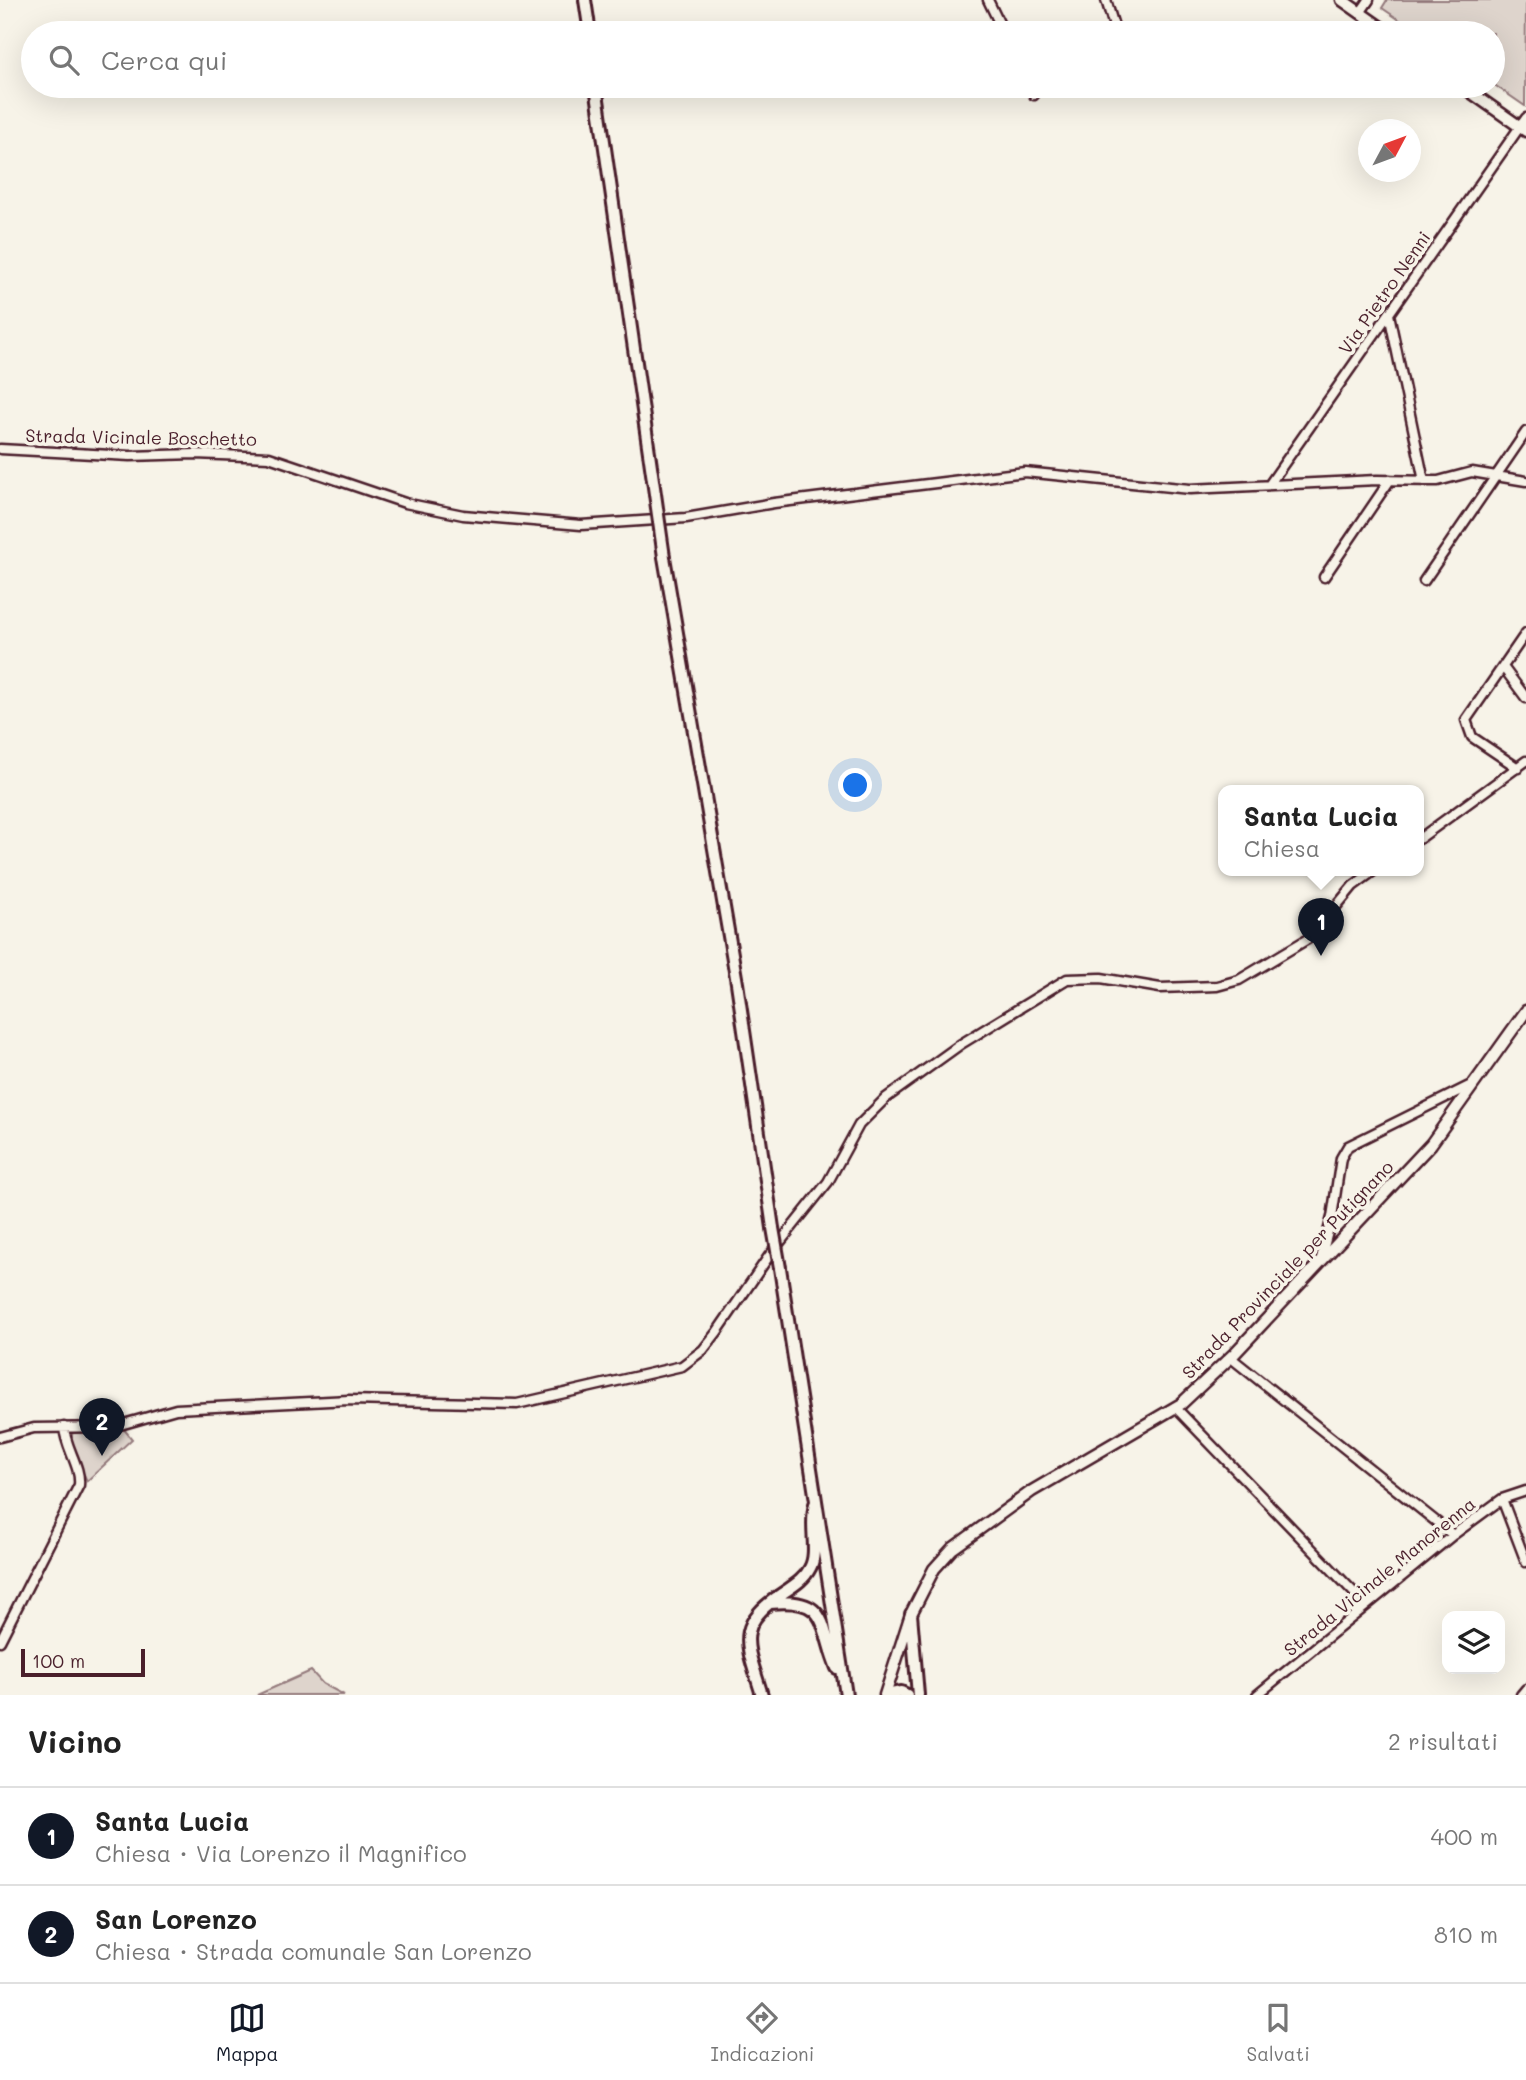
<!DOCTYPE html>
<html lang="it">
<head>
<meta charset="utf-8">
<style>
  body { margin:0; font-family:Mali,sans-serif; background:#f6f6f6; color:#222 }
  .controls { position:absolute; right:21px; bottom:21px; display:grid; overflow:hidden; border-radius:14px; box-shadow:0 7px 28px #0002 }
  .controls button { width:63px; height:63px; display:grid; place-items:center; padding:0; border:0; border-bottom:2px solid #e0e0e0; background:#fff; color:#222; font:35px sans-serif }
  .compass { position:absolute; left:1358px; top:119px; width:63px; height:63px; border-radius:50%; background:#fff; box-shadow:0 7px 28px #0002; rotate:49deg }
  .scale { position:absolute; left:21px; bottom:18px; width:124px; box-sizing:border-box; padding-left:7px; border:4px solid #4a1f2b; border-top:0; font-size:19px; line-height:24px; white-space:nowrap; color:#4a1f2b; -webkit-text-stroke:5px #f7f3e8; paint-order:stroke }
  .you { position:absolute; left:856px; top:786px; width:24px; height:24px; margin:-18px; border:5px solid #fff; border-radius:50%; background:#1a73e8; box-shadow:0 0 0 10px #1a73e833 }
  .badge { display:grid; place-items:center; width:46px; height:46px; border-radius:50%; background:#111827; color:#fff; font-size:23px; font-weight:700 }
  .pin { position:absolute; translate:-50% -58px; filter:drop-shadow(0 2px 4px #0008) }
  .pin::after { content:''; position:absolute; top:37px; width:24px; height:21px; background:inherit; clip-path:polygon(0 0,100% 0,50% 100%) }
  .popup { position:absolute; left:1218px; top:785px; width:206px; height:91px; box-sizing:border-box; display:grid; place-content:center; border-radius:14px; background:#fff; filter:drop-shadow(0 2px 5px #0005); font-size:23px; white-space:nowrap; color:#767676 }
  .popup b { font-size:26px; color:#222 }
  .popup::after { content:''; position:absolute; left:50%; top:100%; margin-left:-14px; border:14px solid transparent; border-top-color:#fff }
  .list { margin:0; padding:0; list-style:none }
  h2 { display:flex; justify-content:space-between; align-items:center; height:91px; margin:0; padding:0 28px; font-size:30px }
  h2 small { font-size:23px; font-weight:400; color:#767676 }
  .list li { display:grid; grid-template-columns:46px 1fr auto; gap:21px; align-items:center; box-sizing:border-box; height:98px; padding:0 28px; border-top:2px solid #e0e0e0 }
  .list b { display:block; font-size:26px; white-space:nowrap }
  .list p { margin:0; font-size:23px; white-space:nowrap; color:#767676 }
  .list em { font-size:23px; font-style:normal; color:#767676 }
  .icon { flex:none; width:38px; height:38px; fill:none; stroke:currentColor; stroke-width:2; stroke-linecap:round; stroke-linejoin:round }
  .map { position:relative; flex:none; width:1526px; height:1695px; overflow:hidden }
  .search { position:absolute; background:#fff; box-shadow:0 7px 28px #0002; left:21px; right:21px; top:21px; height:77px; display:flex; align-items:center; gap:18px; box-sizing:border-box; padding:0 24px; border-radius:38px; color:#767676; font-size:26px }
  .sheet { height:287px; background:#fff }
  nav { display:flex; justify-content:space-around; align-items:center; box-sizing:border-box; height:98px; border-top:2px solid #e0e0e0; background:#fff; font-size:19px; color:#767676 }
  nav a { display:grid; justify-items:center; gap:4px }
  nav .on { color:#111827 }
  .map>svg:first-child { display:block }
  .green { fill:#ded4cc; stroke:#947a7c; stroke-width:2 }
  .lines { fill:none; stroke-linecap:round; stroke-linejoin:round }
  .minor-casing { stroke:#4a1f2b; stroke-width:13 }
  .tertiary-casing { stroke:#4a1f2b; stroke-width:15 }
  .secondary-casing { stroke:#4a1f2b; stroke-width:16 }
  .minor { stroke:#f7f3e8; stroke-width:8 }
  .tertiary { stroke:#f7f3e8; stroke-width:10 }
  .secondary { stroke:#f7f3e8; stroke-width:10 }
  .secondary-bridge-casing { stroke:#4a1f2b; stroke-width:16; stroke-linecap:butt }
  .secondary-bridge { stroke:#f7f3e8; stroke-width:10 }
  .labels { text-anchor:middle; stroke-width:7; stroke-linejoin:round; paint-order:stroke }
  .street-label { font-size:18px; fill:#4a1f2b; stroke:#f7f3e8 }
</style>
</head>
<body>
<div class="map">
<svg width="1526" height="1695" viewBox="0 0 1526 1695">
  <rect width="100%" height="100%" fill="#f7f3e8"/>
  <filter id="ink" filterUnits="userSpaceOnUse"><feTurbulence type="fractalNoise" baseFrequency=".0143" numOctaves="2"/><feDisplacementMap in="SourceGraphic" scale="14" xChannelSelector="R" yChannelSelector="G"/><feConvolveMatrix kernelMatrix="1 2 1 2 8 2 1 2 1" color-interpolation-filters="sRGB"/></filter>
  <g filter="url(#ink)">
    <path class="green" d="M1387,0h139l-1,106 -32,-22v-51h-74l-37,-25z
      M123,1428l9,11 -45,42c-7,-16 -22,-35 -13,-51z
      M311,1671l12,13 21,11h-87z"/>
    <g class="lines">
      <defs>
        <path id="minor" d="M988,0l16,33
          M1106,0l10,33
          M1360,13l9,-13
          M1029,86l5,9
          M1389,314l35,167
          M0,449l130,7 65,-2 74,3 136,46 58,12 118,10 105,-7 88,-15 251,-31 165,17 187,-9 61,1 34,-9 54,9
          M1269,485l257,-367
          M1324,577l66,-97
          M1424,581l102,-149
          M1503,667l23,31
          M1518,768l-46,-31 -6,-17 60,-87
          M1419,839l107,-78
          M1321,1258l11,-41 9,-59 7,-12 127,-63
          M1230,1357l223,178
          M1175,1407l190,197
          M0,1437l34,-9 79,-1 63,-18 173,-9 168,4 165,-38 21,-16 14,-18 52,-76 59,-74 31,-57 27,-27 75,-54 106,-65 34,-1 59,10 57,-2 22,-6 72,-43 42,-51 22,-16
          M1502,1499l24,63
          M0,1641l79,-156c2,-19 -14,-38 -15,-58
          M1257,1695l196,-160 49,-36 24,-8
          M1521,1695l5,-6"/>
        <path id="tertiary" d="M1342,0l47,33
          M1462,86l64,45
          M885,1695l26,-81 23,-45 18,-20 80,-58 149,-87 53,-50 197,-210 95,-133"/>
        <path id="secondary" d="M585,0l5,33
          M596,86l59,408
          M664,557l73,426 36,245
          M780,1268l66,427
          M770,1603c61,-6 49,23 67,65
          M911,1614l7,81
          M762,1695c-15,-50 -29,-69 21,-102 10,-7 21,-13 27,-25 9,-16 -1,-42 5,-64
          M887,1695l14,-3 6,3"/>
      </defs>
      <use href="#minor" class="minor-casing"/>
      <use href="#tertiary" class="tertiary-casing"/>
      <use href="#secondary" class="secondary-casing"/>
      <use href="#minor" class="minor"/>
      <use href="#tertiary" class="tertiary"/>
      <use href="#secondary" class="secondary"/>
      <defs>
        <path id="secondary-bridge" d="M655,494l9,63
          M773,1228l7,40"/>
      </defs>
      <use href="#secondary-bridge" class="secondary-bridge-casing"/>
      <use href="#secondary-bridge" class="secondary-bridge"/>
    </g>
  </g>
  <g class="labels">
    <g class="street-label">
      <text transform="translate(1385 293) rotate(-55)" y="6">Via Pietro Nenni</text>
      <text transform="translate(141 438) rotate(1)" y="6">Strada Vicinale Boschetto</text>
      <text transform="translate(1288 1270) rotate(-46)" y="6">Strada Provinciale per Putignano</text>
      <text transform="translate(1380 1577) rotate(-39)" y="6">Strada Vicinale Manorenna</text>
    </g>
  </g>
</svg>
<div class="controls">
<button><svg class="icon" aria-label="layers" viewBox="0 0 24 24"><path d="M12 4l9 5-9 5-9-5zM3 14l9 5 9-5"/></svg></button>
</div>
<svg class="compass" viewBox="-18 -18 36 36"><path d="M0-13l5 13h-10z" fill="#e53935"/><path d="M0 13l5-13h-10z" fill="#767676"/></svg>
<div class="scale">100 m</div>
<div class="you"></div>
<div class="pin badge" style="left:1321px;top:956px">1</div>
<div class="popup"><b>Santa Lucia</b>Chiesa</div>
<div class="pin badge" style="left:102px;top:1456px">2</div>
<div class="search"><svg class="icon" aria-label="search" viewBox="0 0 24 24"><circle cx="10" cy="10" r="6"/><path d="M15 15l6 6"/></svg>Cerca qui</div>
</div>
<section class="sheet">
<h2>Vicino<small>2 risultati</small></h2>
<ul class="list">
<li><span class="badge">1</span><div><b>Santa Lucia</b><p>Chiesa · Via Lorenzo il Magnifico</p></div><em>400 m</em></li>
<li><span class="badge">2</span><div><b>San Lorenzo</b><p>Chiesa · Strada comunale San Lorenzo</p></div><em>810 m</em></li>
</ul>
</section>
<nav>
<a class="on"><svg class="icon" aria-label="map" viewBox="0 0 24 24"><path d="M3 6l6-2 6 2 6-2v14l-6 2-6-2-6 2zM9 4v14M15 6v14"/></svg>Mappa</a>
<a><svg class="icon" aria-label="directions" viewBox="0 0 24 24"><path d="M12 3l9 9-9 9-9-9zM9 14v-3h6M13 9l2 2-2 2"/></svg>Indicazioni</a>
<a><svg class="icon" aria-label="saved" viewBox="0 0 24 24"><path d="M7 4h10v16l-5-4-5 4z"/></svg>Salvati</a>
</nav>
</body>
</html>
